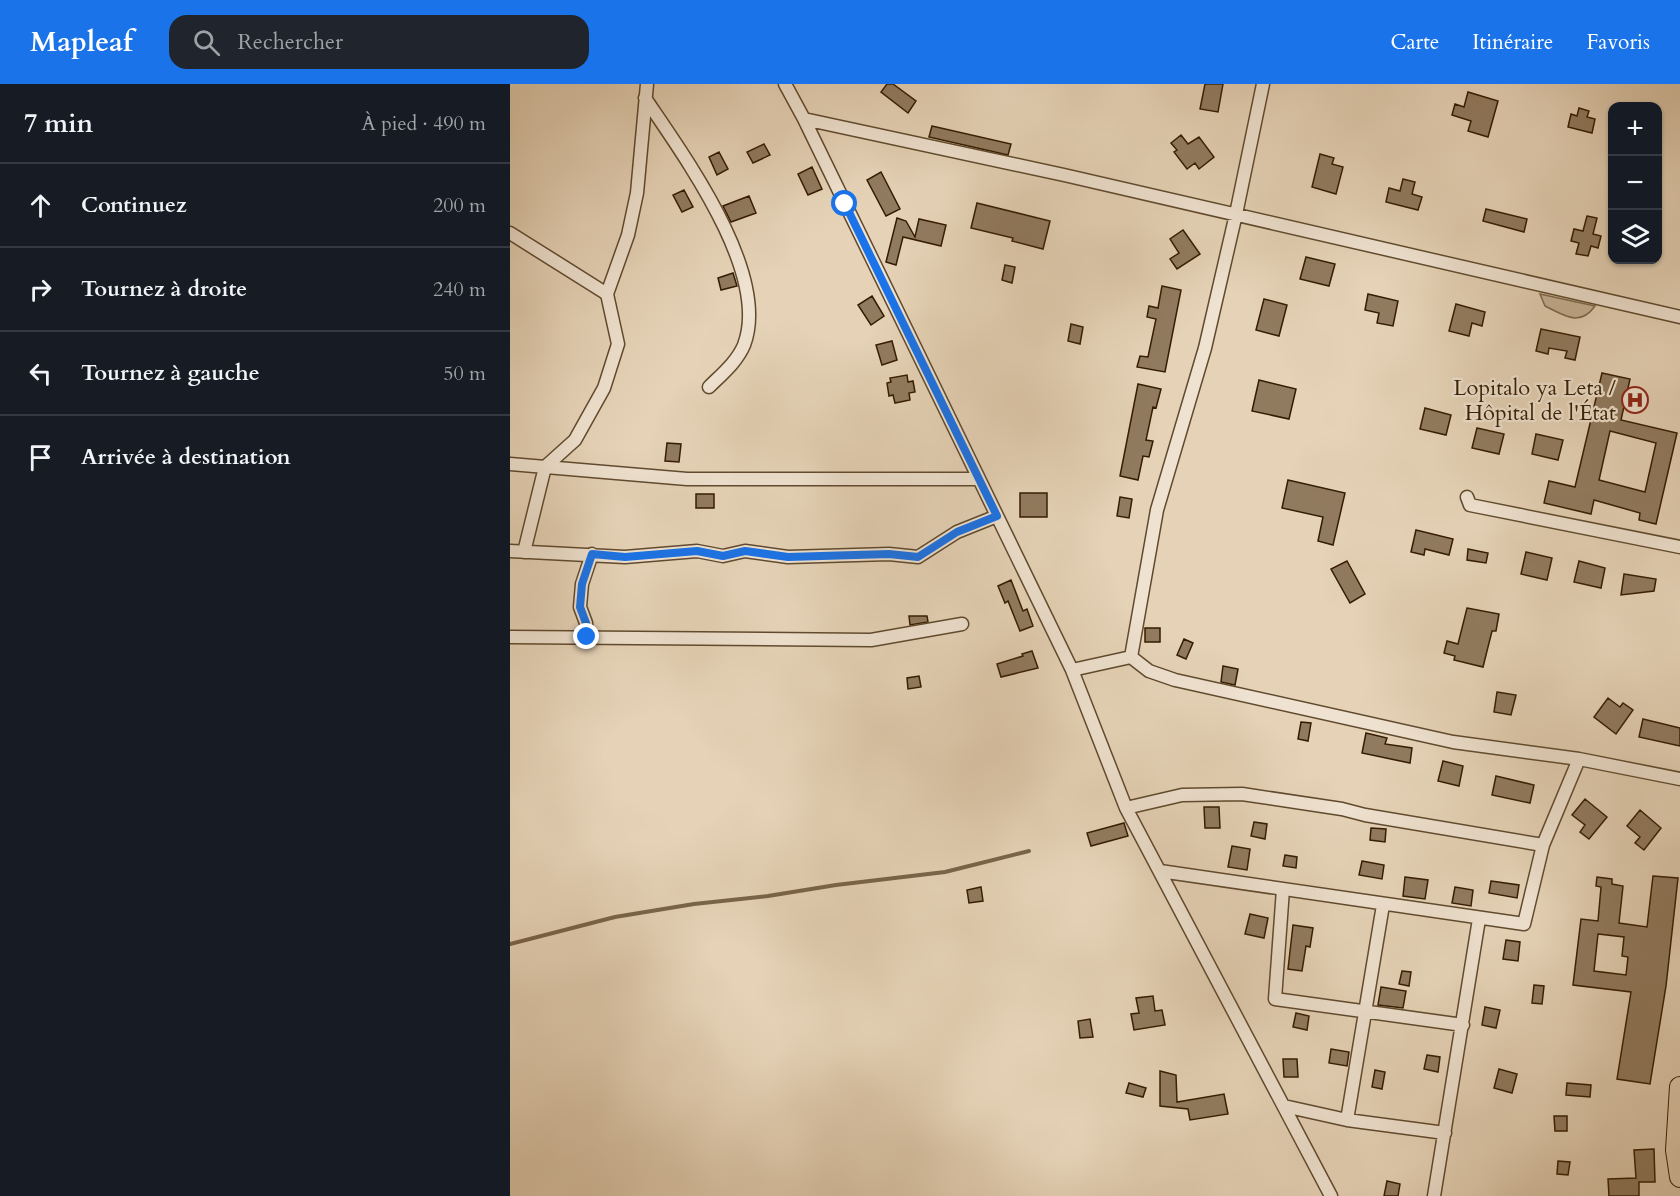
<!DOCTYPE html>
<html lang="fr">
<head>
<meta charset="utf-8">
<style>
  body { margin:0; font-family:Cardo,serif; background:#20242c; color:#f1f3f6 }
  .controls { position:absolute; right:18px; top:18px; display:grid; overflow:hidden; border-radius:12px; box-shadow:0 2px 4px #0004 }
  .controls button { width:54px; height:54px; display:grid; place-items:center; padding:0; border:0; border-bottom:2px solid #363941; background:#171b24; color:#f1f3f6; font:30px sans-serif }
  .stop { position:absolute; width:18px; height:18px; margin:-14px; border:4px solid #1a73e8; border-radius:50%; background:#fff }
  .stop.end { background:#1a73e8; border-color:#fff; box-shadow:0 2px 6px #0008 }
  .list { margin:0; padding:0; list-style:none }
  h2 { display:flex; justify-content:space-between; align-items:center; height:78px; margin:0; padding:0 24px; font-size:26px }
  h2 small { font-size:20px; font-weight:400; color:#9ea1a6 }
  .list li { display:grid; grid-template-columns:39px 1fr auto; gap:18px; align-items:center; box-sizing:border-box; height:84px; padding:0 24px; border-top:2px solid #363941 }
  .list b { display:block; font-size:22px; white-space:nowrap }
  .list em { font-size:20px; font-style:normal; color:#9ea1a6 }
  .icon { flex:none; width:33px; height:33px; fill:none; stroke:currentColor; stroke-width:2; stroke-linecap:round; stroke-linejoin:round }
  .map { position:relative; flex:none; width:1170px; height:1112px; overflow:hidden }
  header { display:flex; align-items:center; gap:36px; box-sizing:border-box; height:84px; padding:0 30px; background:#1a73e8; color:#fff }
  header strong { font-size:28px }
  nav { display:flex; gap:33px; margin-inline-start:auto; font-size:21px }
  .search { width:420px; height:54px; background:#20242c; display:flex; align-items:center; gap:15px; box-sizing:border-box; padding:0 21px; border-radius:18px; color:#9ea1a6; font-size:22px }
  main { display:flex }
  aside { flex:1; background:#171b24 }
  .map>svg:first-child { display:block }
  .green { fill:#c8b498; stroke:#7e684c; stroke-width:1.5 }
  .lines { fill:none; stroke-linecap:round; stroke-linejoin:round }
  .stream { stroke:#7a6549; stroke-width:4 }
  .building { fill:#917b5f; stroke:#341c00; stroke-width:1.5; fill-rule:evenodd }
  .minor-casing { stroke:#604a2e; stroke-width:15 }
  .primary-casing { stroke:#341c00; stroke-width:22 }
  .minor { stroke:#efe2d0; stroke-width:12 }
  .primary { stroke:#e6d3b7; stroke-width:20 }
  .route { stroke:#1a73e8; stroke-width:8 }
  .labels { text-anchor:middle; stroke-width:4.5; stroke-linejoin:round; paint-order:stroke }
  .poi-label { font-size:22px; fill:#341c00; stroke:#efe2d0; text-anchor:end }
</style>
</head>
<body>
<header>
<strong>Mapleaf</strong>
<div class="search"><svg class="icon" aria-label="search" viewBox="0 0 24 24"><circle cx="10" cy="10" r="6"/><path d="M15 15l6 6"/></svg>Rechercher</div>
<nav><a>Carte</a><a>Itinéraire</a><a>Favoris</a></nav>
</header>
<main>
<aside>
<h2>7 min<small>À pied · 490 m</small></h2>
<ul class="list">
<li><svg class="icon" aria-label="ahead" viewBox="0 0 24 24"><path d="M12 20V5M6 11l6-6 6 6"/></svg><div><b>Continuez</b></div><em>200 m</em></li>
<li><svg class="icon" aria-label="right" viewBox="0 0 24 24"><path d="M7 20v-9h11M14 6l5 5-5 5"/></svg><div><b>Tournez à droite</b></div><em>240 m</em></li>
<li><svg class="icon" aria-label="left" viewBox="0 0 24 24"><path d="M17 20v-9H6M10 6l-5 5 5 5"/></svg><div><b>Tournez à gauche</b></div><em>50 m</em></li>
<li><svg class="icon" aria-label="arrive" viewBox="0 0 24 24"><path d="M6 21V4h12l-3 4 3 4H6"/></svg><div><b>Arrivée à destination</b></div></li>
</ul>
</aside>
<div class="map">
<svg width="1170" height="1112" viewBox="0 0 1170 1112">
  <rect width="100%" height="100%" fill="#e6d3b7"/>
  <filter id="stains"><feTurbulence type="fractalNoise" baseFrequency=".00333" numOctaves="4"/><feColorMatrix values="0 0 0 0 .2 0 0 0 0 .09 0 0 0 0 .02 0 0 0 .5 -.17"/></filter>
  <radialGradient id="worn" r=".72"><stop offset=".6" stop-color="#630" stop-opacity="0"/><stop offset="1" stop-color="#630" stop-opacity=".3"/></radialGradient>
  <path class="green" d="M1030,210l55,12c-15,21 -30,10 -50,0z"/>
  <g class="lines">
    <path class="stream" d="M0,860l105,-27 79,-13 74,-8 68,-11 109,-13 84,-21"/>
  </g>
  <path class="building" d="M377,0h6l23,17 -8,12 -27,-21z
    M695,0h18l-5,28 -18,-3z
    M958,8l30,9 -10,36 -20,-6 3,-10 -19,-6 3,-11 9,3z
    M1069,24l10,3 -2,6 8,2 -3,14 -24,-6 3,-13 6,2z
    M422,42l79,18 -3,11 -79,-18z
    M671,51l7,9 11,-7 15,20 -15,12 -4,-6 -8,6 -13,-17 3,-2 -6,-7z
    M254,60l6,11 -17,8 -6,-11z
    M209,68l9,17 -11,6 -8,-18z
    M810,70l14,4 -2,6 11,3 -7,27 -24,-7z
    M302,83l10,22 -14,6 -10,-21z
    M371,88l19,37 -14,7 -19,-36z
    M893,95l12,3 -3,12 10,3 -4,13 -32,-8 3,-14 11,3z
    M174,106l9,17 -11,5 -9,-17z
    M239,112l7,17 -25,9 -8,-16z
    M467,119l73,18 -7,28 -31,-8 1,-3 -42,-10z
    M976,125l41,10 -3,13 -41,-11z
    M1077,132l10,2 -4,16 8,2 -3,12 -7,-2 -3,10 -12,-2 3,-11 -8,-2 3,-12 9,2z
    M387,134l9,3 9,16 4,-18 27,6 -5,21 -38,-9 -7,28 -10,-3z
    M673,146l17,24 -23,15 -7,-10 9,-6 -9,-14z
    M796,173l29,7 -6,22 -29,-7z
    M495,181l10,2 -3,16 -10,-3z
    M223,189l4,13 -16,4 -3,-12z
    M652,202l19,4 -16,82 -28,-5 3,-11 8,1 8,-38 -9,-2 2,-11 9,2z
    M858,210l30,7 -5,25 -16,-3 2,-10 -14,-3z
    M362,212l12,20 -13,9 -13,-20z
    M754,215l23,6 -8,31 -23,-6z
    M946,220l29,8 -3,14 -10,-3 -3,13 -20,-5z
    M561,240l12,3 -3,17 -12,-3z
    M1031,245l39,8 -5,23 -10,-2 2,-7 -18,-3 -1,6 -12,-3z
    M382,257l5,19 -15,5 -6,-20z
    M1092,289l28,6 -9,41 56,13 -21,91 -17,-4 1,-7 -46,-13 -3,14 -47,-11 5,-22 26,6zM1100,347l46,12 -11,49 -46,-12z
    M397,291l1,7 5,-1 2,11 -6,1 1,7 -15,3 -2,-8 -4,1 -2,-13 4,-1 -1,-4z
    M749,296l37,9 -7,30 -37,-8z
    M628,300l23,5 -5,19 -3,-1 -7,33 7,1 -4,16 -6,-1 -5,24 -18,-4z
    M915,324l26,7 -5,20 -26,-6z
    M967,344l27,6 -5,20 -27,-6z
    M1026,350l27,6 -5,20 -26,-6z
    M157,359l14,1 -2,18 -14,-1z
    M778,396l57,13 -12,52 -15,-4 5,-24 -41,-9z
    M510,409h27v24h-27z
    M186,410h18v14h-18z
    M610,413l12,2 -3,19 -12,-2z
    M906,446l37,9 -4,16 -24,-6 -1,6 -13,-3z
    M958,465l20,4 -2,10 -19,-3z
    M1016,468l26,6 -5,22 -26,-6z
    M837,477l18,33 -15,9 -19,-34z
    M1069,477l26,7 -4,20 -27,-6z
    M1114,490l32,5 -2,12 -33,4z
    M501,496l12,31 4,-2 6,17 -13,5 -12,-30 -3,2 -7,-17z
    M957,524l32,6 -3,17h-4l-9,36 -29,-7 1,-4 -11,-3 3,-12 11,3z
    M399,532h18l1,6 -18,3z
    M635,544h15v14h-15z
    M674,555l9,4 -7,16 -9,-4z
    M522,567l6,17 -37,9 -4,-13 26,-8 -1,-2z
    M713,582l15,3 -3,16 -14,-3z
    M409,592l2,11 -13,2 -1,-11z
    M987,608l19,3 -5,20 -17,-3z
    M1098,614l12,9 3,-4 10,7 -17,24 -22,-17z
    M1133,635l37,9v18l-41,-9z
    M791,638l10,1 -3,18 -10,-2z
    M856,649l21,5 -2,6 27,4 -2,15 -48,-10z
    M933,677l20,5 -4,20 -21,-5z
    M986,692l38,9 -4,18 -38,-8z
    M1075,715l22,18 -18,22 -9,-7 5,-7 -13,-10z
    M694,723h15l1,21h-15z
    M1130,726l21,18 -17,22 -9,-7 5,-6 -13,-11z
    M744,738l13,2 -2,15 -14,-3z
    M614,739l4,13 -37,10 -4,-13z
    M861,744l15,1 -1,13 -15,-2z
    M722,762l18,3 -3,21 -19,-3z
    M775,771l12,2 -1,11 -13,-2z
    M852,777l22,4 -2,14 -23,-4z
    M1143,792l25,2 -12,108 -16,98 -33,-5 14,-87 -58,-7 8,-66 17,2 3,-34 -5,-1 1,-9 15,2v5l11,2 -4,37 28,4zM1088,850l26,3 -2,19 6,1 -2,18 -32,-4z
    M895,793l23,3 -3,19 -22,-3z
    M981,797l28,4 -2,13 -28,-5z
    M471,803l2,14 -14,2 -2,-13z
    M945,803l18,3 -2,16 -19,-3z
    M740,830l18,4 -4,20 -19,-4z
    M783,841l20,3 -3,19 -4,-1 -4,25 -14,-2z
    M996,856l14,2 -2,19 -15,-2z
    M892,887l9,1 -2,14 -10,-2z
    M1024,901l10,1 -2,18 -10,-1z
    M871,903l25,4 -3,17 -25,-3z
    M643,912l2,15 7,-1 3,15 -31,5 -3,-16 8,-1 -3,-15z
    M975,923l15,3 -4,18 -14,-3z
    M786,929l13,3 -2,14 -14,-3z
    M580,935l3,18 -13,1 -2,-17z
    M821,965l18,3 -2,14 -18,-3z
    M917,971l13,2 -2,15 -14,-3z
    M773,975h14l1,18h-14z
    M989,985l18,5 -5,19 -18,-5z
    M865,986l10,2 -3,17 -10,-2z
    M650,987l16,4 1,27 47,-8 4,20 -38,6 -2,-11 -28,-3z
    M619,999l17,5 -3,9 -17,-4z
    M1057,999l24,2 -1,12 -24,-2z
    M1044,1032h13v15h-12z
    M1144,1065l1,33h-16v14h-30l-1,-17 28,-1 -2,-28z
    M1048,1077l12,1 -2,13 -11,-1z
    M877,1097l13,3 -2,12h-14z"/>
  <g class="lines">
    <defs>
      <path id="minor" d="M275,0l19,35 268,551 54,138 205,388
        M753,0l-27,130 -31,134 -48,162 -26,147 18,14 26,9 278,62 126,17 101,20
        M135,14c39,58 126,176 99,247 -7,17 -23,30 -35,42
        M294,35l260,56 616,142
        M0,149l97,61 21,-59 9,-42 10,-109
        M0,380l177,15h291
        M957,413l3,8 210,42
        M0,467l115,6 72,-6 26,5 22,-5 43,6 101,-3 29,3 39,-25 40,-16
        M14,468l21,-85 30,-27 29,-52 14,-44 -11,-50
        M0,553l361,3 91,-16
        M77,553l-1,-14 -6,-16 2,-23 10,-30
        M562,586l59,-13
        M616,724l56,-13 60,-1 100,15 23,6 178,30
        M650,787l364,53 19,-79 36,-86
        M773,805l-8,110 188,26
        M774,1022l63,14 98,13
        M837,1036l36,-215
        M924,1112l45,-277"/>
      <path id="primary" d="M1170,1003l-4,63 4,27"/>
    </defs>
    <use href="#minor" class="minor-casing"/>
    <use href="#primary" class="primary-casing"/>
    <use href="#minor" class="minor"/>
    <use href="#primary" class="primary"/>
  </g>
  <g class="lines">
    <path class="route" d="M77,553l-1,-14 -6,-16 2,-23 10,-30 33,3 72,-6 26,5 22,-5 43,6 101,-3 29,3 39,-25 40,-16 -152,-312"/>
  </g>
  <defs>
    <symbol id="hospital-ring" viewBox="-11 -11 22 22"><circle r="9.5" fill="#efe2d0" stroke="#8f2418" stroke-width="1.5"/><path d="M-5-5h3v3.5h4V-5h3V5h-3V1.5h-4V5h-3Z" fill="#8f2418"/></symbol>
  </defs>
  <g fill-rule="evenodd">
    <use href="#hospital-ring" x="1110" y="301" width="30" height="30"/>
  </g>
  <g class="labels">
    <g class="poi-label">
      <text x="1106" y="311">Lopitalo ya Leta /<tspan x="1106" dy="25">Hôpital de l'État</tspan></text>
    </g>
  </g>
  <rect width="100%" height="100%" filter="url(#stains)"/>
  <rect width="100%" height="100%" fill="url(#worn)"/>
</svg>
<div class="controls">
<button>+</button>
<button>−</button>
<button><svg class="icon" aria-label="layers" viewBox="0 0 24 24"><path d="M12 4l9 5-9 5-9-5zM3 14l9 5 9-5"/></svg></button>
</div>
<div class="stop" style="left:335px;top:120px"></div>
<div class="stop end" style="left:77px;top:553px"></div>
</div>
</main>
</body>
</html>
